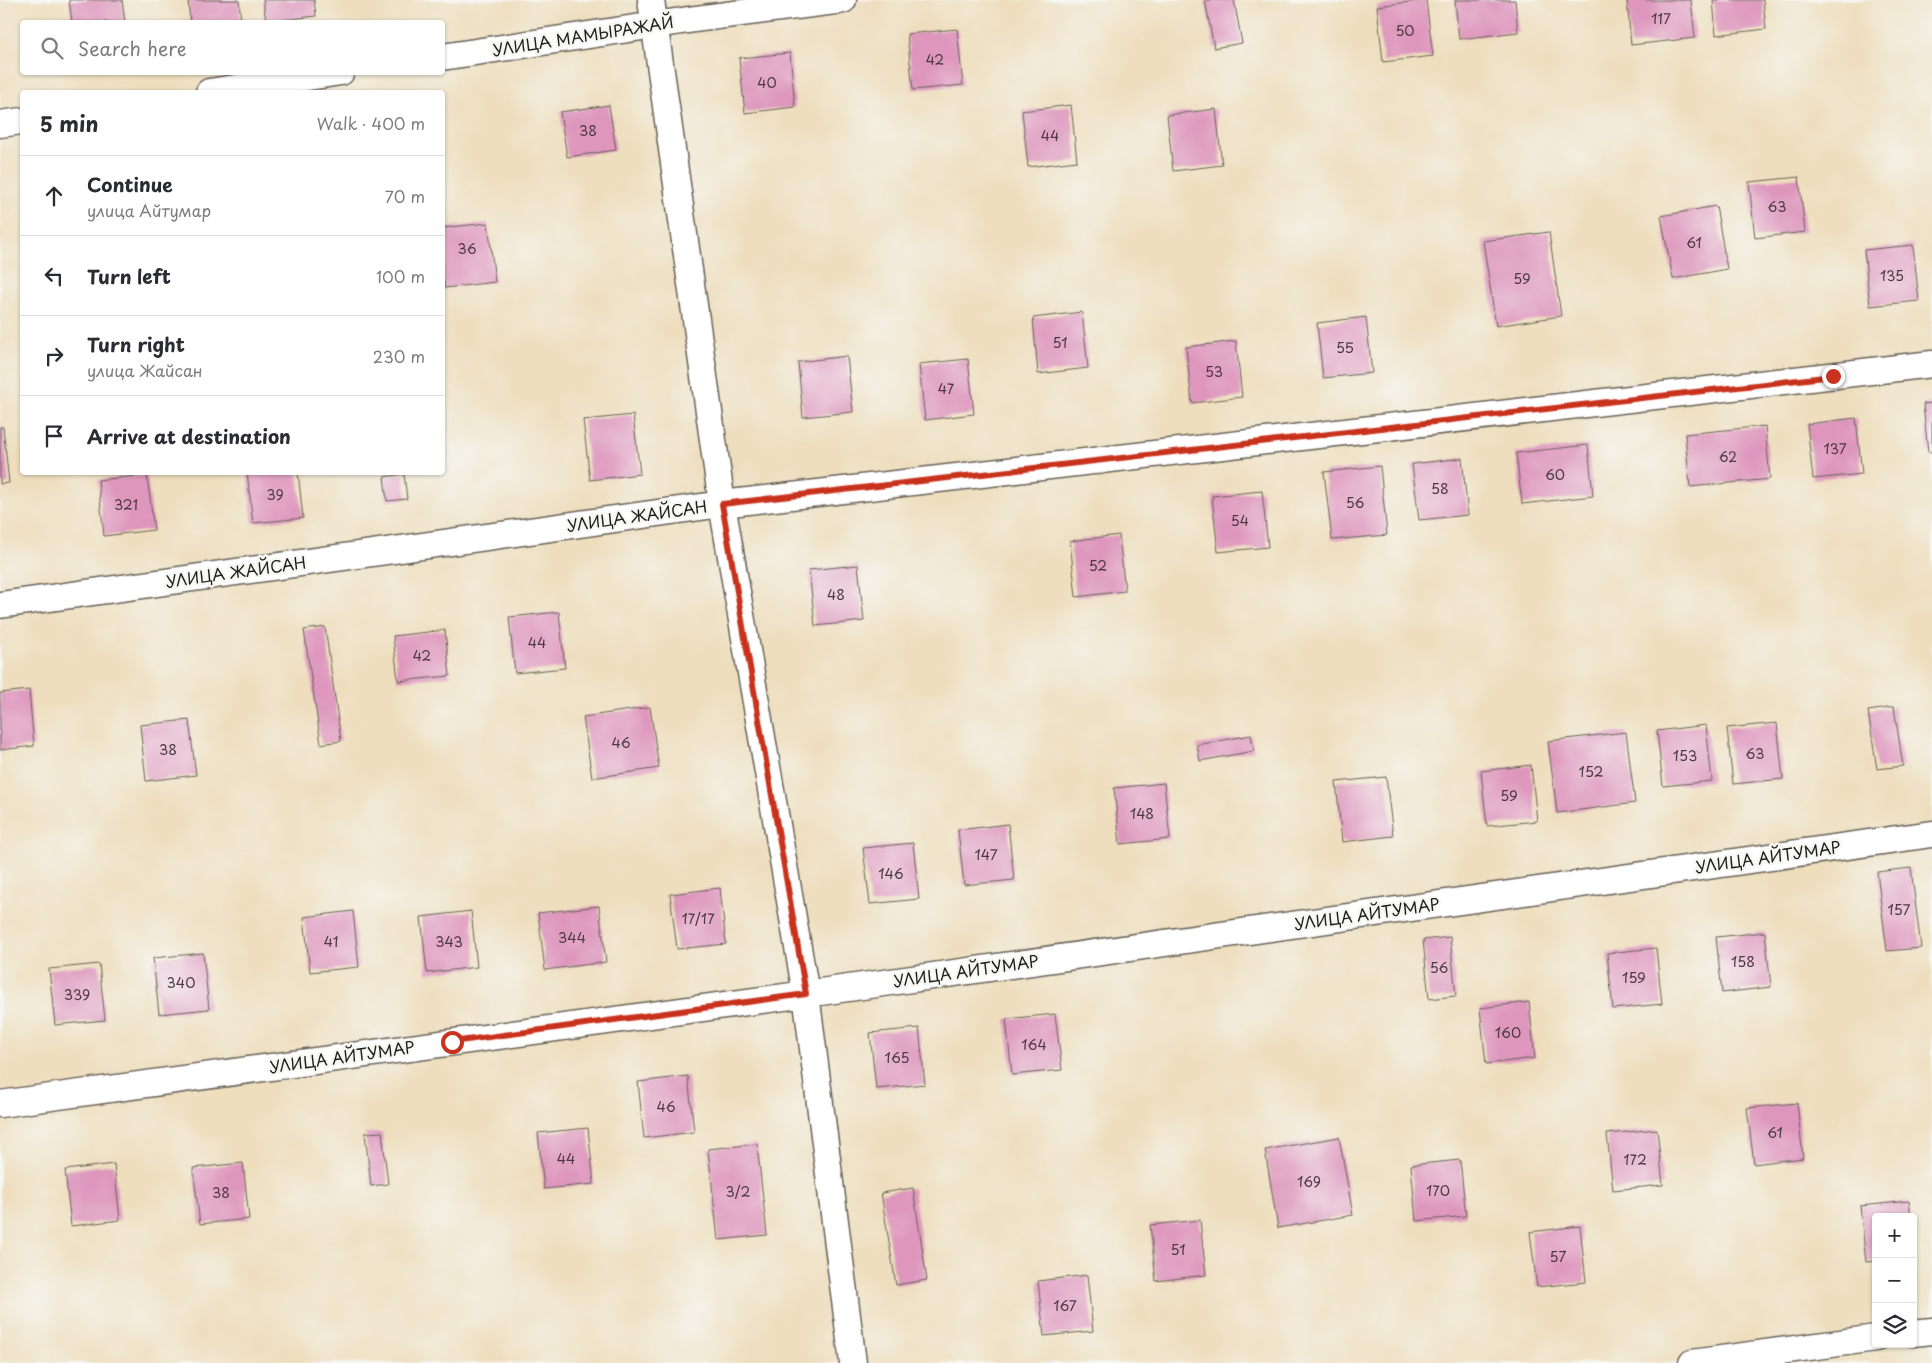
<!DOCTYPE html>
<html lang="en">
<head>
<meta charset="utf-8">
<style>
  body { margin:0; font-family:"Playpen Sans",sans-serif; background:#f7f7f7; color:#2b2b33 }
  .controls { position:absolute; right:15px; bottom:15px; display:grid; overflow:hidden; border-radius:5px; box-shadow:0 1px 4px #0004 }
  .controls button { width:45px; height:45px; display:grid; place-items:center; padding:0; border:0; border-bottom:1px solid #e1e1e2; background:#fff; color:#2b2b33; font:25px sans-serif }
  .stop { position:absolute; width:15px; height:15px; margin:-11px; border:4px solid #c8321e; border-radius:50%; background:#fff }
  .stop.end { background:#c8321e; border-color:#fff; box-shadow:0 1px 5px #0008 }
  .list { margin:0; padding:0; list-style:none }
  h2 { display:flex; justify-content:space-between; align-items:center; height:65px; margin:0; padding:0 20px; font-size:21px }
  h2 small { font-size:16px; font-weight:400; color:#7c7c81 }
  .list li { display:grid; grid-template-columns:32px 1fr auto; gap:15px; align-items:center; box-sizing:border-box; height:80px; padding:0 20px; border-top:1px solid #e1e1e2 }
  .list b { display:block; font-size:19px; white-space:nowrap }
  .list p { margin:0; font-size:16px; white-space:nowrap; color:#7c7c81 }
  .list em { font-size:16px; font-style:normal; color:#7c7c81 }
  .icon { flex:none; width:28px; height:28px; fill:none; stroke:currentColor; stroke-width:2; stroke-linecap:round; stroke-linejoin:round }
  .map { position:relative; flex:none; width:1932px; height:1363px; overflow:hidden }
  .search { position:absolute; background:#fff; box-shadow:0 1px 4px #0004; left:20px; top:20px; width:425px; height:55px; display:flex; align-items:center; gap:12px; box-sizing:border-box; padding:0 18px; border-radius:5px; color:#7c7c81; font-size:19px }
  .panel { position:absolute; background:#fff; box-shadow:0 1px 4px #0004; left:20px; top:90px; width:425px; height:385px; border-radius:5px }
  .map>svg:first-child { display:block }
  .building { fill:#de96bd }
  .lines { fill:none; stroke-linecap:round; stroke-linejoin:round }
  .street-casing { stroke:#666055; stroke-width:29 }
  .street { stroke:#fff; stroke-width:26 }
  .route { stroke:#c8321e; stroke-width:6 }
  .labels { text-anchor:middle; stroke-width:5; stroke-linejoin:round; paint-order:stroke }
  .number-label { font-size:14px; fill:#4c3a44 }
  .street-label { font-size:16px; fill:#1c1c1c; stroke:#f6f6f2 }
</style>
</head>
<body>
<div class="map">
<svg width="1932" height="1363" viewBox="0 0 1932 1363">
  <rect width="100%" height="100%" fill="#f6f6f2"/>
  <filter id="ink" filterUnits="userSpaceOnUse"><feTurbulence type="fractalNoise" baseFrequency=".02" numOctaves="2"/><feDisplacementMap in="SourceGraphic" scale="10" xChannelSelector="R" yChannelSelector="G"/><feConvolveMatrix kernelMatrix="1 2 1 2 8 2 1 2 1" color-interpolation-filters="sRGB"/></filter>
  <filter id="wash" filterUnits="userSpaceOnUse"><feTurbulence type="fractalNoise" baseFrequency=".0096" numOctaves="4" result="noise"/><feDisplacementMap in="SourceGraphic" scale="20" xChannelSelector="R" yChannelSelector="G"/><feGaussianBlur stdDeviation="1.12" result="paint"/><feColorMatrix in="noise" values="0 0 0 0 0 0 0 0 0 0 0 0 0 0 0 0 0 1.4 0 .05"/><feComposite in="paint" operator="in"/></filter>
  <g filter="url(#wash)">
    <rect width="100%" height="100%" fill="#eedebe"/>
    <g id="blocks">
      <path class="building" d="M69,0h53l3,22h-53z
        M188,0h51l2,21 -51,1z
        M263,0h51l2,16 -50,6z
        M1205,0h29l8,43 -28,5z
        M1426,0l7,56 -50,6 -6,-56z
        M1455,0h60l3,32 -59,7z
        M1627,0h64l4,38 -64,7z
        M1713,0h50l3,29 -50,6z
        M957,29l6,56 -50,5 -6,-56z
        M790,53l5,54 -50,6 -6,-55z
        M609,105l7,45 -49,7 -7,-45z
        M1071,105l6,56 -49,6 -6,-56z
        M1216,109l6,56 -49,6 -6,-56z
        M1799,177l6,55 -50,6 -6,-56z
        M1716,206l11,63 -54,10 -12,-63z
        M488,223l7,59 -50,6 -3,-18v-42z
        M1549,232l12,84 -65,10 -13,-85z
        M1913,245l6,56 -49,5 -6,-56z
        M1082,312l6,56 -50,6 -5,-56z
        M1366,317l6,56 -49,5 -6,-55z
        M1236,341l6,56 -50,6 -6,-56z
        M847,356l6,56 -50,5 -5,-55z
        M968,359l6,55 -49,6 -6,-56z
        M1932,403v49h-4l-5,-48z
        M633,415l7,59 -50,6 -7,-60z
        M1856,418l6,56 -49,5 -6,-55z
        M1765,426l5,53 -80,8 -5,-53z
        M0,427h3l6,56 -9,1z
        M1588,445l5,51 -71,8 -6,-51z
        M1462,458l6,57 -49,5 -7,-56z
        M1380,466l7,69 -55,5 -8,-68z
        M247,472h51l5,46 -50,5z
        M404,474l3,25 -20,2 -3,-24z
        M147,475l7,55 -50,6 -6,-56z
        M1262,491l6,56 -50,5 -6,-56z
        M1119,535l6,56 -49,6 -6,-56z
        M858,565l6,56 -49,5 -6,-56z
        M559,612l6,56 -50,5 -6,-56z
        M325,627l16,114 -20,3 -17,-114z
        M445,630l5,46 -52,5 -5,-45z
        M29,690l5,56 -34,4v-57z
        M650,707l9,61 -67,10 -9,-61z
        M1894,707l9,59 -26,3 -9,-58z
        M189,720l7,55 -50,6 -6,-56z
        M1777,723l6,56 -50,5 -6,-56z
        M1706,725l6,56 -49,5 -6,-55z
        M1626,732l9,71 -78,10 -9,-72z
        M1251,735l3,16 -54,10 -3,-16z
        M1531,765l6,56 -50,5 -6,-55z
        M1386,777l7,59 -51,6 -6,-60z
        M1164,783l6,56 -50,5 -6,-56z
        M1008,824l6,56 -50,5 -6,-55z
        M913,843l6,56 -49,5 -7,-56z
        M1911,868l10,80 -34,3 -10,-79z
        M720,888l6,56 -49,5 -7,-55z
        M599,906l7,56 -61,8 -7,-57z
        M353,911l6,56 -49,5 -6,-55z
        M471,911l6,56 -50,6 -6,-56z
        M1765,932l6,55 -49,6 -6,-56z
        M1450,937l6,59 -27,3 -6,-59z
        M1656,948l6,56 -49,5 -6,-56z
        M203,953l6,56 -50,5 -6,-56z
        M99,964l6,56 -50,5 -6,-56z
        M1529,1002l6,56 -49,6 -6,-56z
        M1055,1014l7,56 -50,5 -6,-56z
        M919,1028l6,56 -49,5 -6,-56z
        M688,1076l6,56 -50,6 -6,-56z
        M1797,1103l6,55 -49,6 -7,-56z
        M588,1128l6,56 -50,5 -6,-56z
        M1657,1129l6,56 -50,5 -6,-56z
        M382,1132l6,52 -17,2 -6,-53z
        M1339,1137l14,78 -75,13 -13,-78z
        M757,1144l10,91 -49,5 -10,-91z
        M1460,1160l6,56 -50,5 -5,-56z
        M243,1163l6,56 -49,5 -7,-56z
        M114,1164l6,56 -49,6 -6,-56z
        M913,1188l14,92 -31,5 -15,-92z
        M1909,1201l2,16h-35v44l-10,1 -6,-56z
        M1200,1220l6,55 -50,6 -6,-56z
        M1580,1226l6,56 -49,5 -7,-55z
        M1087,1275l6,56 -49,5 -6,-55z"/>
    </g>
  </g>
  <g filter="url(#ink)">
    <use href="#blocks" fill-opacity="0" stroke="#666055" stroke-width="1"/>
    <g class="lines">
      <defs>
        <path id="street" d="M651,0l71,504 84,490 47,369
          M442,57l253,-38 148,-19
          M209,92l132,-20
          M0,124l22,-3
          M0,605l722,-101 1210,-140
          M0,1104l806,-110 1126,-160
          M1913,1333l19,-2
          M1692,1363l184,-25"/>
      </defs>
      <use href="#street" class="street-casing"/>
      <use href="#street" class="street"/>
    </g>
  </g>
  <g class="lines" filter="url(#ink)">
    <path class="route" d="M452,1042l354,-48 -84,-490 1111,-128"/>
  </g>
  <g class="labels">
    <g class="number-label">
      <text x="1661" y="24">117</text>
      <text x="1405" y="36">50</text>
      <text x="935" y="65">42</text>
      <text x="767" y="88">40</text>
      <text x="588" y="136">38</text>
      <text x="1050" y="141">44</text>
      <text x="1777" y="212">63</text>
      <text x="1694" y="248">61</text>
      <text x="467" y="254">36</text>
      <text x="1892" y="281">135</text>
      <text x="1522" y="284">59</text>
      <text x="1060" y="348">51</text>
      <text x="1345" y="353">55</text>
      <text x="1214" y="377">53</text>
      <text x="946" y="394">47</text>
      <text x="1835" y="454">137</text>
      <text x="1728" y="462">62</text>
      <text x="1555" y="480">60</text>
      <text x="1440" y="494">58</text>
      <text x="275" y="500">39</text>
      <text x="1355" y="508">56</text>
      <text x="126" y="510">321</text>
      <text x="1240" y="526">54</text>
      <text x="1098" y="571">52</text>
      <text x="836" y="600">48</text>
      <text x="537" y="648">44</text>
      <text x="422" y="661">42</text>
      <text x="621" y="748">46</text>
      <text x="168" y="755">38</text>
      <text x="1755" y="759">63</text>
      <text x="1685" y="761">153</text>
      <text x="1591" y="777">152</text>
      <text x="1509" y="801">59</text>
      <text x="1142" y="819">148</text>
      <text x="986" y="860">147</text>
      <text x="891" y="879">146</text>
      <text x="1899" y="915">157</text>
      <text x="698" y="924">17/17</text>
      <text x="572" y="943">344</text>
      <text x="331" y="947">41</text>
      <text x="449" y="947">343</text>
      <text x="1743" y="967">158</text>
      <text x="1439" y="973">56</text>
      <text x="1634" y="983">159</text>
      <text x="181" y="988">340</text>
      <text x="77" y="1000">339</text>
      <text x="1508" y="1038">160</text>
      <text x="1034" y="1050">164</text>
      <text x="897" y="1063">165</text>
      <text x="666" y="1112">46</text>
      <text x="1775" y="1138">61</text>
      <text x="566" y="1164">44</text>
      <text x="1635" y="1165">172</text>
      <text x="1309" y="1187">169</text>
      <text x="1438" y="1196">170</text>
      <text x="738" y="1197">3/2</text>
      <text x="221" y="1198">38</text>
      <text x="1178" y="1255">51</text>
      <text x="1558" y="1262">57</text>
      <text x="1065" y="1311">167</text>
    </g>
    <g class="street-label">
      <text transform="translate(583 36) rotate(-9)" y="6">УЛИЦА МАМЫРАЖАЙ</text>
      <text transform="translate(637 516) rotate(-8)" y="6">УЛИЦА ЖАЙСАН</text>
      <text transform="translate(236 572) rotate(-8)" y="6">УЛИЦА ЖАЙСАН</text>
      <text transform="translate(1768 857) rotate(-8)" y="6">УЛИЦА АЙТУМАР</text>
      <text transform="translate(1367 914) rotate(-8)" y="6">УЛИЦА АЙТУМАР</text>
      <text transform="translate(966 971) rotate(-8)" y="6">УЛИЦА АЙТУМАР</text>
      <text transform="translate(342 1057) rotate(-8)" y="6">УЛИЦА АЙТУМАР</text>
    </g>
  </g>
</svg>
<div class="controls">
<button>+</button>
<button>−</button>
<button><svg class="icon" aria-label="layers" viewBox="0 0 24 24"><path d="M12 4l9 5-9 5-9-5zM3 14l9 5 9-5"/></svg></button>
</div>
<div class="stop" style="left:452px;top:1042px"></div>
<div class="stop end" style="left:1833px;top:376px"></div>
<div class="search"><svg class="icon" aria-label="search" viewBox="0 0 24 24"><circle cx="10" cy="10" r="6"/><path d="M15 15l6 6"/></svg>Search here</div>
<section class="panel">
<h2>5 min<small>Walk · 400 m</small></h2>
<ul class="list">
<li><svg class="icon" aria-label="ahead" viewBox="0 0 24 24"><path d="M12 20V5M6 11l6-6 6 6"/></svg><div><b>Continue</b><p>улица Айтумар</p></div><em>70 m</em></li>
<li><svg class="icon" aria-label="left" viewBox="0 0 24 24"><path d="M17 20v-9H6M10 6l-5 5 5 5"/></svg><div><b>Turn left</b></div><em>100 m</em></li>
<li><svg class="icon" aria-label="right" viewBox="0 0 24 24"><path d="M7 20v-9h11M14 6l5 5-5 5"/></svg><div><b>Turn right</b><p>улица Жайсан</p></div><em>230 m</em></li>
<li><svg class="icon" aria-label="arrive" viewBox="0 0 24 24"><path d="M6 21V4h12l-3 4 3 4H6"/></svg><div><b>Arrive at destination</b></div></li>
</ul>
</section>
</div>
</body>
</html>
